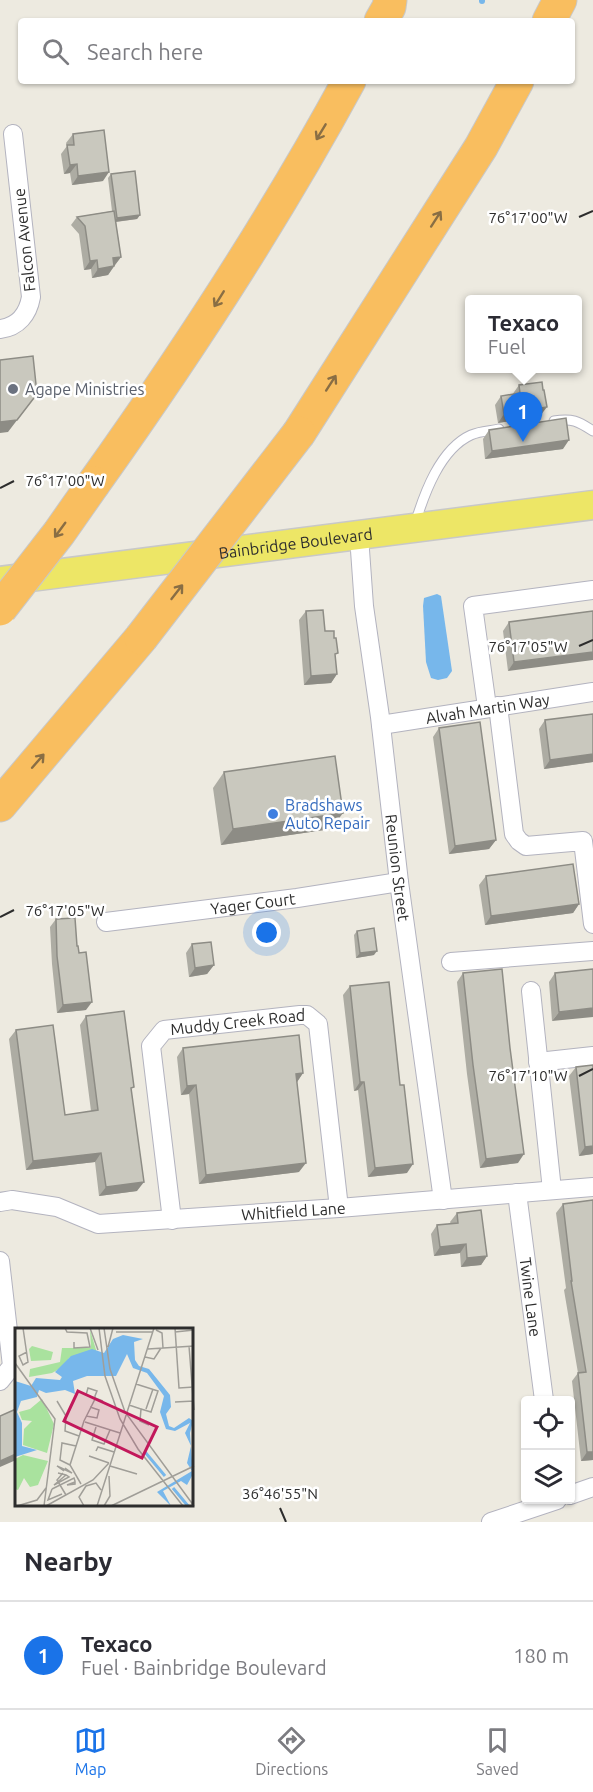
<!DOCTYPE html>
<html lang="en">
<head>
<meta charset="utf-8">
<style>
  body { margin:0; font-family:Ubuntu,sans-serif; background:#f7f7f7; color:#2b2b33 }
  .controls { position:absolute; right:18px; bottom:18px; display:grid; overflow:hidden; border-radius:6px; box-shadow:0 2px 4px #0004 }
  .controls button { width:54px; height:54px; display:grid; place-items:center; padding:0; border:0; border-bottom:2px solid #e1e1e2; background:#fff; color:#2b2b33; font:30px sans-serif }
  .you { position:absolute; left:267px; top:933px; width:21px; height:21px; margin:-15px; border:4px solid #fff; border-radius:50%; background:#1a73e8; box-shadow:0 0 0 9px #1a73e833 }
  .badge { display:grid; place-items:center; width:39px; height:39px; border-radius:50%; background:#1a73e8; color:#fff; font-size:20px; font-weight:700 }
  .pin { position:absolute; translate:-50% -50px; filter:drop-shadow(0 2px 3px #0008) }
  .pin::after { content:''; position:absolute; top:32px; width:21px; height:18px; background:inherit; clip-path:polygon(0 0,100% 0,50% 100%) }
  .popup { position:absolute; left:465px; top:295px; width:117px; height:78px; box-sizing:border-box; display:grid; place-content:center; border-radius:6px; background:#fff; filter:drop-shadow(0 2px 4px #0005); font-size:20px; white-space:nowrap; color:#7c7c81 }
  .popup b { font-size:22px; color:#2b2b33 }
  .popup::after { content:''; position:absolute; left:50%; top:100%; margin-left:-12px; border:12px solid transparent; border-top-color:#fff }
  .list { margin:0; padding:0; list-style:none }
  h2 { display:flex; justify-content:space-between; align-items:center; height:78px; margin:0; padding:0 24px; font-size:26px }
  h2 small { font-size:20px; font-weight:400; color:#7c7c81 }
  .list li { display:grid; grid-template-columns:39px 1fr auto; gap:18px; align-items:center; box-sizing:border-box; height:108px; padding:0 24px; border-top:2px solid #e1e1e2 }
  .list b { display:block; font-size:22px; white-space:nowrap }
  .list p { margin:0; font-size:20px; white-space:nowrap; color:#7c7c81 }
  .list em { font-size:20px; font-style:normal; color:#7c7c81 }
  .icon { flex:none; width:33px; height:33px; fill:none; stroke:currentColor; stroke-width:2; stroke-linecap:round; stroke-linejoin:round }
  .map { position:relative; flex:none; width:593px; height:1522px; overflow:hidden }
  .search { position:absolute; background:#fff; box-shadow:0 2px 4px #0004; left:18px; right:18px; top:18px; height:66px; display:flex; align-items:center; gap:15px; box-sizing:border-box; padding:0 21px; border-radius:6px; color:#7c7c81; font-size:22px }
  .sheet { height:186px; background:#fff }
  nav { display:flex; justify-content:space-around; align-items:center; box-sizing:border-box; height:84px; border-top:2px solid #e1e1e2; background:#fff; font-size:16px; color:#7c7c81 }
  nav a { display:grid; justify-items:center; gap:3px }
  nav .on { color:#1a73e8 }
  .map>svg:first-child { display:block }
  .water { fill:#77b7eb }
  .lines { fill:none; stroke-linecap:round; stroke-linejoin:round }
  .stream { stroke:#77b7eb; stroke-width:6 }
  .lane-casing { stroke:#b3b3bf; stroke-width:11 }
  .street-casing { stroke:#b3b3bf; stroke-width:20 }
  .primary-casing { stroke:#c8c8c8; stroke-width:31 }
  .highway-casing { stroke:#c8c8c8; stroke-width:35 }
  .lane { stroke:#fff; stroke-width:9 }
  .street { stroke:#fff; stroke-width:18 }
  .primary { stroke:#ede666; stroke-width:28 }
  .highway { stroke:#f9be5f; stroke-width:33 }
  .highway-bridge-casing { stroke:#c8c8c8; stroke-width:35; stroke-linecap:butt }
  .highway-bridge { stroke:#f9be5f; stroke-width:33 }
  .wall { fill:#adaca3 }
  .shaded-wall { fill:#8d8c85 }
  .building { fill:#c9c8be; stroke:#8d8c85; stroke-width:1.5 }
  .oneway { stroke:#896e44 }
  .ticks { fill:none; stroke:#2d2d2d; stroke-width:2 }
  .worship-dot { fill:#6b7280; stroke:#fff; stroke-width:2 }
  .shop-dot { fill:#3f7fe0; stroke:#fff; stroke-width:2 }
  .labels { text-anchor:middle; stroke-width:5; stroke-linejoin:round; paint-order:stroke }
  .street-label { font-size:16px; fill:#2d2d2d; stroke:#fff }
  .worship-label { font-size:16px; fill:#5b616d; stroke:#fff; text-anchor:start }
  .shop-label { font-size:16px; fill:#366cbe; stroke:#fff; text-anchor:start }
  .inset-river { fill:none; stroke:#77b7eb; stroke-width:3 }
  .inset-road { fill:none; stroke:#a09e98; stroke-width:1.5 }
  .view { fill:#c2185b; fill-opacity:0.15; stroke:#c2185b; stroke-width:3 }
  .inset-edge { fill:none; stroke:#2d2d2d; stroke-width:3 }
  .ticks-label { font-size:15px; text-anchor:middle; fill:#2d2d2d; stroke:#fff; stroke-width:5; stroke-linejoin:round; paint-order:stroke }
</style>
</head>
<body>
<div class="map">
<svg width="593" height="1522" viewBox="0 0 593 1522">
  <rect width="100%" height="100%" fill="#edeae0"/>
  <path class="water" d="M437,594l4,2 11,75 -5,7 -9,2 -7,-2 -5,-16 -3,-56 1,-8z"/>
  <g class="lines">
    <path class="stream" d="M482,1v-1"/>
    <defs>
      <path id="lane" d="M554,421c18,-3 24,0 39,10
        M415,524c9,-30 25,-75 56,-89 9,-4 19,-4 28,-6"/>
      <g id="street">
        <path d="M0,329c18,-2 28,-15 31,-32l-18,-163"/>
        <path id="s1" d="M359,536l5,70 16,111 19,165 44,318"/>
        <path d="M498,706l16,128 5,7 7,5 57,-5 10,83"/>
        <path d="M487,707l-14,-101 120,-16"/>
        <path id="s2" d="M381,725l212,-33"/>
        <path id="s3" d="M106,922l191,-24 102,-16"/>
        <path d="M451,962l142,-11"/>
        <path d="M531,991l21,199"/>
        <path d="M538,1062l55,-6"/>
        <path id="s4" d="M517,1193l27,207"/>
        <path id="s5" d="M0,1202l12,-2 45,7 41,17 241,-16 254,-21"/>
        <path id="s6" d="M172,1220l-21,-174 13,-16 136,-15h7l11,9 21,184"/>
        <path d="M0,1261l12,105 -12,15"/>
        <path d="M570,1495l23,-8"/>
        <path d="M491,1522l66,-22"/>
      </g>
      <g id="primary">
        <path id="s7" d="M0,581l593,-76"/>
      </g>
      <path id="highway" d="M381,21l8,-14 1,-7
        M549,21l11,-21
        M299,433l182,-286 36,-66
        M94,483c92,-129 179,-262 255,-402
        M0,805l141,-167"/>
    </defs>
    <use href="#lane" class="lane-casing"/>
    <use href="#street" class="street-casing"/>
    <use href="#primary" class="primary-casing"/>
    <use href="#highway" class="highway-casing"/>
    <use href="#lane" class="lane"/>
    <use href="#street" class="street"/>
    <use href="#primary" class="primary"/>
    <use href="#highway" class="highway"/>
    <defs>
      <path id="highway-bridge" d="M0,609l59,-76 35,-50
        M141,638l158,-205"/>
    </defs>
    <use href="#highway-bridge" class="highway-bridge-casing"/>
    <use href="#highway-bridge" class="highway-bridge"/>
  </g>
  <path class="wall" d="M73,134l30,47 -31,4 -2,-12 -6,1 -3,-20 6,-8 -1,-3z
    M111,174l29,41 -3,4 -21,3 5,35 -13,18 -16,3 -1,-9 -7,1 -5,-36 -8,-9 6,-8 35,-6 -4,-33z
    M519,385l21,31 -42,7 -3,-18 6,-9 11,-1z
    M489,430l74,19 -78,10 -2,-20z
    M306,611l19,20 10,26 2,17 -6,9 -27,2 -5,-65z
    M593,611l-85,60 -5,-40 6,-9z
    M593,714v48l-49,7 -5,-40 6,-9z
    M439,728l57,112 -7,9 -40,5 -16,-117z
    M224,772l107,57 -110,16 -8,-57z
    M486,876l93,28 -6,9 -88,12 -6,-40z
    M56,919l21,27 9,64 -29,3 -5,-49 -2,-37z
    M357,931l17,24 -18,3 -2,-23z
    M192,944l22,21 -7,9 -18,3 -3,-24z
    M593,969l-41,52 -3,-39 6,-9z
    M463,973l55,190 -38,5 -13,-94 -10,-92z
    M350,986l57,187 -39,4 -10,-87 -4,1 -11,-96z
    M86,1016l45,75 6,100 -38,5 -4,-34 -69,8 -17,-131 7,-9 49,85 26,-4 -11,-86z
    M183,1048l120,25 -6,9 2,90 -100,12 -10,-90 -8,1 -4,-38z
    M576,1067l17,87 -14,2 -10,-80z
    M593,1200v260l-12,1 -9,-80 6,-8 -14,-83 2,-2 -10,-75 7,-9z
    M457,1213l30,43 -6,9 -20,2 -1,-14 -26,3 -3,-22 6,-9 14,-1 -1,-2z"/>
  <path class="shaded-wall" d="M77,164l-7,9 -6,1 6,-9z
    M109,172l-6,9 -31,4 6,-9z
    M140,215l-3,4 -23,3 3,-4z
    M121,257l-7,9 -1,-8z
    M97,260l-6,9 -7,1 6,-9z
    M114,266l-6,9 -16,3 6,-9z
    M37,394l-29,38 -8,1v-11z
    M547,407l-7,9 -42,7 6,-9z
    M569,440l-6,9 -78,10 7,-8z
    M593,652v8l-85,11 6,-9z
    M337,674l-6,9 -27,2 7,-9z
    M593,754v8l-49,7 6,-9z
    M343,813l-12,16 -110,16 12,-16z
    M496,840l-7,9 -40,5 6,-8z
    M579,904l-6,9 -88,12 6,-9z
    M377,951l-3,4 -18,3 4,-5z
    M214,965l-7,9 -18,3 6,-9z
    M92,1002l-6,8 -29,3 6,-8z
    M593,1008v9l-41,4 7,-9z
    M303,1073l-6,9 -8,1 7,-9z
    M360,1082h4l-6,8 -4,1z
    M196,1085l-7,9 -8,1 6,-9z
    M593,1146v8l-14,2 6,-9z
    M101,1153l-6,9 -69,8 7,-9z
    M524,1154l-6,9 -38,5 6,-9z
    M306,1163l-7,9 -100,12 7,-9z
    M413,1164l-6,9 -39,4 7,-9z
    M144,1182l-7,9 -38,5 7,-9z
    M466,1244l-6,9 -26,3 6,-9z
    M487,1256l-6,9 -20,2 6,-9z
    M587,1452h6v8l-12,1z
    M16,1454v6l-16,7v-6z"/>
  <path class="building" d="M104,130l5,42 -31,4 -1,-12 -7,1 -3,-20h7l-1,-11z
    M135,171l5,44 -23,3 -6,-44z
    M114,211l7,46 -8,1 1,8 -16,3 -1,-9 -7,1 -5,-35 -8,-9z
    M33,356l4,38 -20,26 -17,2v-62z
    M542,382l1,8h1l3,17 -43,7 -3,-18 19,-3 -1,-8z
    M566,418l3,22 -77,11 -3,-21z
    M323,610l2,21h9v7h2l2,15 -3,1 2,20 -26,2 -5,-65z
    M593,611v41l-79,10 -5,-40z
    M593,714v40l-43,6 -5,-40z
    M480,722l16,118 -41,6 -16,-118z
    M335,756l8,57 -110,16 -9,-57z
    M573,864l6,40 -88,12 -5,-40z
    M75,918l2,28h1l1,7 7,-1 6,50 -29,3 -6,-49 -1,-37z
    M374,928l3,23 -17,2 -3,-22z
    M211,942l3,23 -19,3 -3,-24z
    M502,969l8,79 14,106 -38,5 -13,-94 -10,-92z
    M593,969v39l-34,4 -4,-39z
    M389,982l11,103h4l9,79 -38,4 -11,-86h-4l-10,-96z
    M124,1011l10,76 -3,1 13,94 -38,5 -5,-34 -68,8 -17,-131 37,-5 12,90 33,-5 -12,-94z
    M299,1035l4,38 -7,1 10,89 -100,12 -10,-90 -9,1 -4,-38z
    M593,1065v81l-8,1 -9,-80z
    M593,1200v252h-6l-9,-79 8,-1 -15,-91h1l-9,-77z
    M481,1210l6,46 -20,2 -1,-14 -26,3 -3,-22 21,-2 -1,-10z
    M16,1409v45l-16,7v-45z"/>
  <defs><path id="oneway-shaft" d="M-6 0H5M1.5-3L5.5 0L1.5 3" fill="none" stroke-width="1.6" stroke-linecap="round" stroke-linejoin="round" transform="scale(1.5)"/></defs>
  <g class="oneway">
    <use href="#oneway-shaft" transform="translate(321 132) rotate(121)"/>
    <use href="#oneway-shaft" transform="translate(436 219) rotate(-57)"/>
    <use href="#oneway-shaft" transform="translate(219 299) rotate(122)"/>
    <use href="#oneway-shaft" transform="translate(331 383) rotate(-57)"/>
    <use href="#oneway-shaft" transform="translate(60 530) rotate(126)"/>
    <use href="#oneway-shaft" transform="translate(177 592) rotate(-52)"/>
    <use href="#oneway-shaft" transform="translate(38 761) rotate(-49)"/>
  </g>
  <path class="ticks" d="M579,217l14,-6M0,488l14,-7M579,646l14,-6M0,917l14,-7M579,1076l14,-7M280,1508l6,14"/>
  <circle class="worship-dot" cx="13" cy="389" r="6"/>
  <circle class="shop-dot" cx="273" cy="814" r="6"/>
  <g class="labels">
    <g class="street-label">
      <text transform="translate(24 240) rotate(-96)" y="6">Falcon Avenue</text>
      <text dy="6" stroke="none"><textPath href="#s7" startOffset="298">Bainbridge Boulevard</textPath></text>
      <text dy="6" stroke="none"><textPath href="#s2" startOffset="108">Alvah Martin Way</textPath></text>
      <text dy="6" stroke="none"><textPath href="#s1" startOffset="334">Reunion Street</textPath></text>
      <text dy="6" stroke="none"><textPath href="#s3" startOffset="148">Yager Court</textPath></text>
      <text dy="6" stroke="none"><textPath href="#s6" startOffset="270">Muddy Creek Road</textPath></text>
      <text dy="6" stroke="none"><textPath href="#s5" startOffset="298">Whitfield Lane</textPath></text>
      <text dy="6" stroke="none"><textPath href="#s4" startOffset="105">Twine Lane</textPath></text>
    </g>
    <g class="worship-label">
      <text x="25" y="395">Agape Ministries</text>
    </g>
    <g class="shop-label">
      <text x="285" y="811">Bradshaws<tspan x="285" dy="18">Auto Repair</tspan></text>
    </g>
  </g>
  <g transform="translate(15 1328)">
    <rect width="178" height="178" fill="#edeae0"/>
    <path d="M75,2l7,23 -11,-1 -17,6 -3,7 -14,8 -23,4 1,-8 30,-7 2,-14h29zM17,18l21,6 -2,8 -20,1 -2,-12zM27,71l12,25 -7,29 -24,-8 1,-16 8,-8 -10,-1 -3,-8 11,-3zM8,127l25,6 -10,24 -8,2 -6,-9 -6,12 -3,-1v-30z" fill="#a9e29e"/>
    <path d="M108,7l20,4 -9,3 1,18 4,6 10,3 21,26 1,12 -5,7 3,12 5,2 15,-10 4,3 -3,12 3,41 -6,11 -6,-4 -18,10 8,15 -14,-14 35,-21 -5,-8 4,-17 -6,-13 5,-10 -15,8 -9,-2 -6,-17 4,-16 -17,-23 -14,-5 -6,-14 -11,22h-29l-14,5 2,13 -10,-4 -19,3 -7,-3 -2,7 -16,4 -4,11 5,11v23l15,4 -22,7v-76l16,5 5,-8 24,2 2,-3 -7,-5 16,-16 21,-7 12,4 9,-14z" fill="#77b7eb"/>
    <path class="inset-river" d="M130,124l20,24M158,160l15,18"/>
    <path class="inset-road" d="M8,0l5,34 -5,3 -4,-9 8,-4M50,0l2,4 20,1 3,14 -16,1v-6M75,0l8,22M84,0l6,48 15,43 18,30 45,57M89,0l6,41 15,43 69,94M160,0l4,60 15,-1M141,2l6,3 1,15M101,4h37M160,4l19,-2M174,18l5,64M93,19l5,-19M133,21l46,-3M130,29l9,2 7,-11M0,35l40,56 -11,87M121,56l22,7 -7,21 -10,-3M42,73l9,15 -1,15 14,5M160,74l19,-1M114,77l12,4 -1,12 9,4M131,81l7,-20M71,88l11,2 2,-8 -9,-3M70,94l35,11M81,99l-4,13 12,4 6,-14M81,123l2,-4 16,5M74,128l20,7M55,137l-10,-5 2,-17 14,3M95,138l27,8M49,143l-7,-5 15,7 -7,-5M43,145l8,2 3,2 -15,8 12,-10M48,145l-6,7 9,15M66,156l-11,-19 14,-44 11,-22v-3l2,-5 -9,-3 -2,7 9,3 8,3M37,161l22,-11 1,3v3l-8,1 8,-3M37,161l-4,11 14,-6M2,178l20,-6 9,-12M31,178l47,-26 16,-17M36,178h30M69,178l-5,-9 7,-11 10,-3 5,7M82,178l57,-178M89,178l6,-10 -1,-20M96,178l83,-40"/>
    <path class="view" d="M63,63l79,36 -15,31 -78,-37z"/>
    <rect width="178" height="178" class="inset-edge"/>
  </g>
  <g class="ticks-label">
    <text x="528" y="223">76°17'00"W</text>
    <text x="65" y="486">76°17'00"W</text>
    <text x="528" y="652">76°17'05"W</text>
    <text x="65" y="916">76°17'05"W</text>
    <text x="528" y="1081">76°17'10"W</text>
    <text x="280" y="1499">36°46'55"N</text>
  </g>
</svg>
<div class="controls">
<button><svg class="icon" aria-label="locate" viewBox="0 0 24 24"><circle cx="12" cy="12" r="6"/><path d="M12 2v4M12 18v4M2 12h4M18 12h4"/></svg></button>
<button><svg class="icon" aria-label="layers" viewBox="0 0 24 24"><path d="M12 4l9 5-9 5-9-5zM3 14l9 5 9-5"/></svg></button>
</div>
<div class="you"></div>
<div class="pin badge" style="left:523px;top:442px">1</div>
<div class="popup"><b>Texaco</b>Fuel</div>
<div class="search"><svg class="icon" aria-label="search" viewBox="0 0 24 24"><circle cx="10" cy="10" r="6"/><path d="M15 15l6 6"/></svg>Search here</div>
</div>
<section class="sheet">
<h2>Nearby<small></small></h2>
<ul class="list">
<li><span class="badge">1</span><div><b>Texaco</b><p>Fuel · Bainbridge Boulevard</p></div><em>180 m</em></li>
</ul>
</section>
<nav>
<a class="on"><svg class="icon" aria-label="map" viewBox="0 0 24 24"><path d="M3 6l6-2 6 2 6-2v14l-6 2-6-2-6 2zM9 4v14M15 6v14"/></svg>Map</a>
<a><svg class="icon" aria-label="directions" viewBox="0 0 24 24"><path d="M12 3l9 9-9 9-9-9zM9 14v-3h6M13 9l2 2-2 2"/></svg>Directions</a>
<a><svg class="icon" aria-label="saved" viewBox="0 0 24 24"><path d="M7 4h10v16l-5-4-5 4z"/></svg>Saved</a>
</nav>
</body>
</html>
